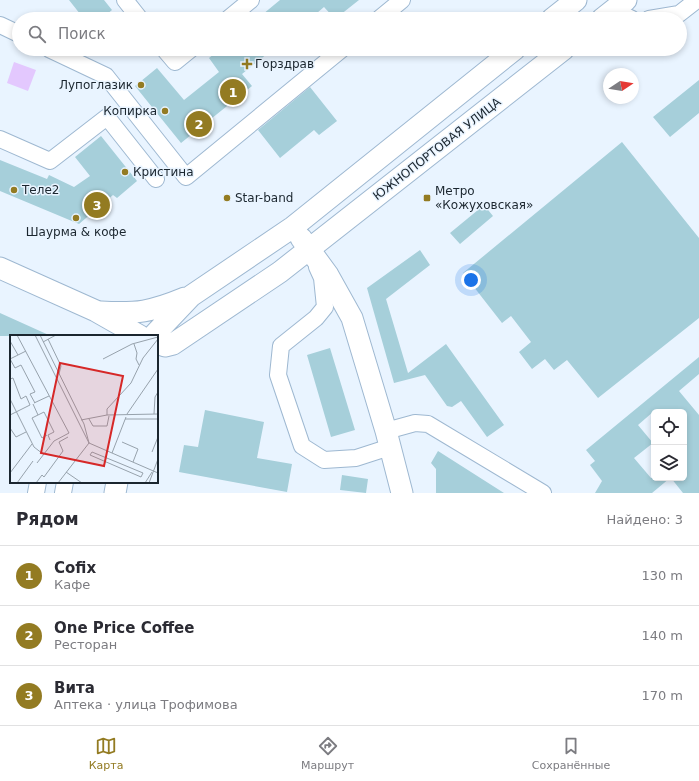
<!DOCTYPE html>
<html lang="ru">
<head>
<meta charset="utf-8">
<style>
  body { margin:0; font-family:"DejaVu Sans",sans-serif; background:#f2f2f3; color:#2b2b33 }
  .controls { position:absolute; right:12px; bottom:12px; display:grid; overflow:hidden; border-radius:6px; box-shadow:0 2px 6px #0003 }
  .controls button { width:36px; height:36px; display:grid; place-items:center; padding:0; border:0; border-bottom:1px solid #e1e1e2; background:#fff; color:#2b2b33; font:20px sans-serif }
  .compass { position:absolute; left:603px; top:68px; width:36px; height:36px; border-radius:50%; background:#fff; box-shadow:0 2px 6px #0003; rotate:78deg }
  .you { position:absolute; left:471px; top:280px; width:14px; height:14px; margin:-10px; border:3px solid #fff; border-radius:50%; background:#1a73e8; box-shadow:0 0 0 6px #1a73e833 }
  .badge { display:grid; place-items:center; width:26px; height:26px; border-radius:50%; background:#937b22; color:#fff; font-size:13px; font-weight:700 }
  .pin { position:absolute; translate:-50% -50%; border:2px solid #fff; box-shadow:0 1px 4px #0006 }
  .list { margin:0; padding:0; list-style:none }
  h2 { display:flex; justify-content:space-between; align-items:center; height:52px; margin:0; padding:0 16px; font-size:17px }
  h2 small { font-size:13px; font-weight:400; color:#7c7c81 }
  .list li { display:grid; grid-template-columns:26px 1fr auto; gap:12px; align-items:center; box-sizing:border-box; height:60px; padding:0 16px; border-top:1px solid #e1e1e2 }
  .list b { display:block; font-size:15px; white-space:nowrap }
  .list p { margin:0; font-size:13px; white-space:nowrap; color:#7c7c81 }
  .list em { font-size:13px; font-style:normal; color:#7c7c81 }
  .icon { flex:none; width:22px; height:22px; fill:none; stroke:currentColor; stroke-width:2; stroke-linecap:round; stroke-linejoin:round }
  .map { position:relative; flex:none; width:699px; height:493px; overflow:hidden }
  .search { position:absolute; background:#fff; box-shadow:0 2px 6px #0003; left:12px; right:12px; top:12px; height:44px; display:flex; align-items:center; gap:10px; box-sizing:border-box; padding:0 14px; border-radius:22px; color:#7c7c81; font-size:15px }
  .sheet { height:232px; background:#fff }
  nav { display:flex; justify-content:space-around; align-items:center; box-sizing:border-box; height:56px; border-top:1px solid #e1e1e2; background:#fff; font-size:11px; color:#7c7c81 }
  nav a { display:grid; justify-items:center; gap:2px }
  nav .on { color:#937b22 }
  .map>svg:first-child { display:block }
  .green { fill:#e3c8fe }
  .building { fill:#a6cfda }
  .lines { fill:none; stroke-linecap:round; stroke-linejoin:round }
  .minor-casing { stroke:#9eb8d1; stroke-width:18 }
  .major-casing { stroke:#9eb8d1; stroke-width:23 }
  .minor { stroke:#fff; stroke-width:16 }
  .major { stroke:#fff; stroke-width:21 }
  .poi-dot { fill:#937b22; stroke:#e9f4ff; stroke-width:1.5 }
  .labels { text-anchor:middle; stroke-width:3; stroke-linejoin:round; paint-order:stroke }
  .poi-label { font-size:12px; fill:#1b262f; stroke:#e9f4ff; text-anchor:start }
  .street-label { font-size:12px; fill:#1b262f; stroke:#e9f4ff }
  .inset-road { fill:none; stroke:#97a2ac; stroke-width:1 }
  .view { fill:#d62828; fill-opacity:0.15; stroke:#d62828; stroke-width:2 }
  .inset-edge { fill:none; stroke:#1b262f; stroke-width:2 }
</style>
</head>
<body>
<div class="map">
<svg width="699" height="493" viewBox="0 0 699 493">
  <rect width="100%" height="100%" fill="#e9f4ff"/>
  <path class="green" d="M14,62l22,8 -8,21 -21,-8z"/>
  <path class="building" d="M69,0h35l8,10 -11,9h-17z
    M280,0h79l-24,19 -11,-12 -14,12h-53z
    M220,49h53l-31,25 10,12 -71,57 -46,-57 22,-18 27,32 35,-28 -10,-14z
    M699,80v33l-29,24 -17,-20z
    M310,87l27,34 -18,14 -5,-5 -34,28 -22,-28z
    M101,136l36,45 -20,17 -4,-3 -34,29 -79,-33v-31l47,19 2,-4 25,12 16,-11 -15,-19z
    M622,142l77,96v80l-101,80 -31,-38 -13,10 -9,-11 -13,10 -13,-17 12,-10 -20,-26 -9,7 -39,-50z
    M484,205l9,11 -33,28 -10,-11z
    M420,250l10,15 -44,34 22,74 38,-29 58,81 -17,12 -26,-36 -9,6 -5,-1 -22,-31 -31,8 -27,-95z
    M0,313l51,23h-51z
    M330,348l25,82 -24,7 -24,-82z
    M699,357v17l-20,17 20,24v78h-16l-12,-15h13v-66h-31l-15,13 15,18 -19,15 17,20h19l-18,15h-57l7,-12 -12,-16 5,-4 -9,-11z
    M205,410l59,12 -7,36 35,6 -5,28 -108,-20 5,-27 14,2z
    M438,451l66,42h-68v-24l-5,-6z
    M342,475l26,4 -2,14 -26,-3z"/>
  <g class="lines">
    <defs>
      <path id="minor" d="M125,0l15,19
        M613,10l19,9
        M228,19l23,-19
        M379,19l23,-19
        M649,19l30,-5 18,-14
        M0,25l19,9
        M49,49l57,27 80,101 156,-128
        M164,49l11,13 16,-13
        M0,139l50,22 57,-44 49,62
        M317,267l5,11 3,29 -9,11 -35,28 -3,29 24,71 22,14 32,-2 34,-11
        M386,431l29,-8 13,1 115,69
        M36,493l2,-11
        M63,493l2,-11"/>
      <path id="major" d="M552,19l24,-19
        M602,19l24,-19
        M301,238l27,37 24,43 34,113 16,62
        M0,268l96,43 44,25
        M101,312c36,2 50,0 84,-14
        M153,336l38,-40 102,-69 222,-178
        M157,343l8,3 8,-2 107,-72 284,-223
        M115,493l2,-11"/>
    </defs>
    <use href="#minor" class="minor-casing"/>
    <use href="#major" class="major-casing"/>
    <use href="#minor" class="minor"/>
    <use href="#major" class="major"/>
  </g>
  <g class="poi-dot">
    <path d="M245 58h4v4h4v4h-4v4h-4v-4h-4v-4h4z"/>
    <circle cx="141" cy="85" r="4"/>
    <circle cx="165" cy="111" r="4"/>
    <circle cx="125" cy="172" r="4"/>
    <circle cx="14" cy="190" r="4"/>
    <circle cx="227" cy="198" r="4"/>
    <rect x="423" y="194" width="8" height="8" rx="2"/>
    <circle cx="76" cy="218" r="4"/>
  </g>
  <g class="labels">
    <g class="poi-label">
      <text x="255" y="68">Горздрав</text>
      <text x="133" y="89" text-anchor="end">Лупоглазик</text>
      <text x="157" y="115" text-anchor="end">Копирка</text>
      <text x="133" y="176">Кристина</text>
      <text x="22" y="194">Теле2</text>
      <text x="435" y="195">Метро<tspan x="435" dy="14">«Кожуховская»</tspan></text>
      <text x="235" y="202">Star-band</text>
      <text x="76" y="236" text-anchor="middle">Шаурма &amp; кофе</text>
    </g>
    <g class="street-label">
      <text transform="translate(437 149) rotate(-38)" y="4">ЮЖНОПОРТОВАЯ УЛИЦА</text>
    </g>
  </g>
  <g transform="translate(10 335)">
    <rect width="148" height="148" fill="#e9f4ff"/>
    <path class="inset-road" d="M7,0l52,98 -15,8 -17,22M25,0l54,108 69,30M30,0l44,89 5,19M38,4l13,27 -2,8M0,6l8,14M33,7l13,-7M124,9l3,9 -1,6 3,6M0,24l5,9 6,-3 14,27 -5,2 5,9M0,24l16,-8M93,24l29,-15 26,-7M0,44l3,-1 8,21 5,-3 4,9M0,64l24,48 9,7M24,68l15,-7M23,69l5,11 6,-3 10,20 -6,3 2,5M117,79l31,-45M144,79l1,-17 3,-5M148,79v18M0,80l20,-10M28,80l-6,3 10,20 5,-3M97,80v-6l24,-26 12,-25 15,-19M79,84l4,7h14l2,-10M115,84h33M71,85l26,-5 51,-1M0,93l6,9 10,-5M112,107l16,7 -5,13M82,117l27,11 24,10 -2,4 -51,-22zM142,117l6,-15M102,118l14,-36M56,137l16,11M0,138l22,-29M7,148l16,-22M26,148l6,-8 2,2 19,-26 -4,-9 9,-5M48,148l31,-40M135,148l7,-11M139,148l9,-24"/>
    <path class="view" d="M50,28l63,13 -19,90 -63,-13z"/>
    <rect width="148" height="148" class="inset-edge"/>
  </g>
</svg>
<div class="controls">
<button><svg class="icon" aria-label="locate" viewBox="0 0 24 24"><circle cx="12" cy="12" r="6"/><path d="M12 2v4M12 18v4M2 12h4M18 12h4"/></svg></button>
<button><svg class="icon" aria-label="layers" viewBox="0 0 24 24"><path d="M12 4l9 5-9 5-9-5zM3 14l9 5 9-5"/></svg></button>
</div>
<svg class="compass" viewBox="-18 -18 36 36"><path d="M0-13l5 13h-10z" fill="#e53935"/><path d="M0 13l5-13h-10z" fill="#7c7c81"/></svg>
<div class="you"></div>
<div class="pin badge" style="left:233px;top:92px">1</div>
<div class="pin badge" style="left:199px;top:124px">2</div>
<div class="pin badge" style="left:97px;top:205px">3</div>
<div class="search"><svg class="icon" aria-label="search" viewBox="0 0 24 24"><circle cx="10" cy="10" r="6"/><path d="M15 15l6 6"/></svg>Поиск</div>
</div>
<section class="sheet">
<h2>Рядом<small>Найдено: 3</small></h2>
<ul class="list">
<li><span class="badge">1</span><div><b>Cofix</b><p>Кафе</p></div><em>130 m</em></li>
<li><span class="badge">2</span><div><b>One Price Coffee</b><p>Ресторан</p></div><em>140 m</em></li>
<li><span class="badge">3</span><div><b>Вита</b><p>Аптека · улица Трофимова</p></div><em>170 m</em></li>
</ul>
</section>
<nav>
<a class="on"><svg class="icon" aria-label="map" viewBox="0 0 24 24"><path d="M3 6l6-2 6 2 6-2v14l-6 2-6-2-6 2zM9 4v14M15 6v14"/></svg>Карта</a>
<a><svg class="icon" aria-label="directions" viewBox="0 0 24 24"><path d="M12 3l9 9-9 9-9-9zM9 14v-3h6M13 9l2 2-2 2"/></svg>Маршрут</a>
<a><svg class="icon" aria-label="saved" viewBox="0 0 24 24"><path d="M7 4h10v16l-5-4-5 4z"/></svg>Сохранённые</a>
</nav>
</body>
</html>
